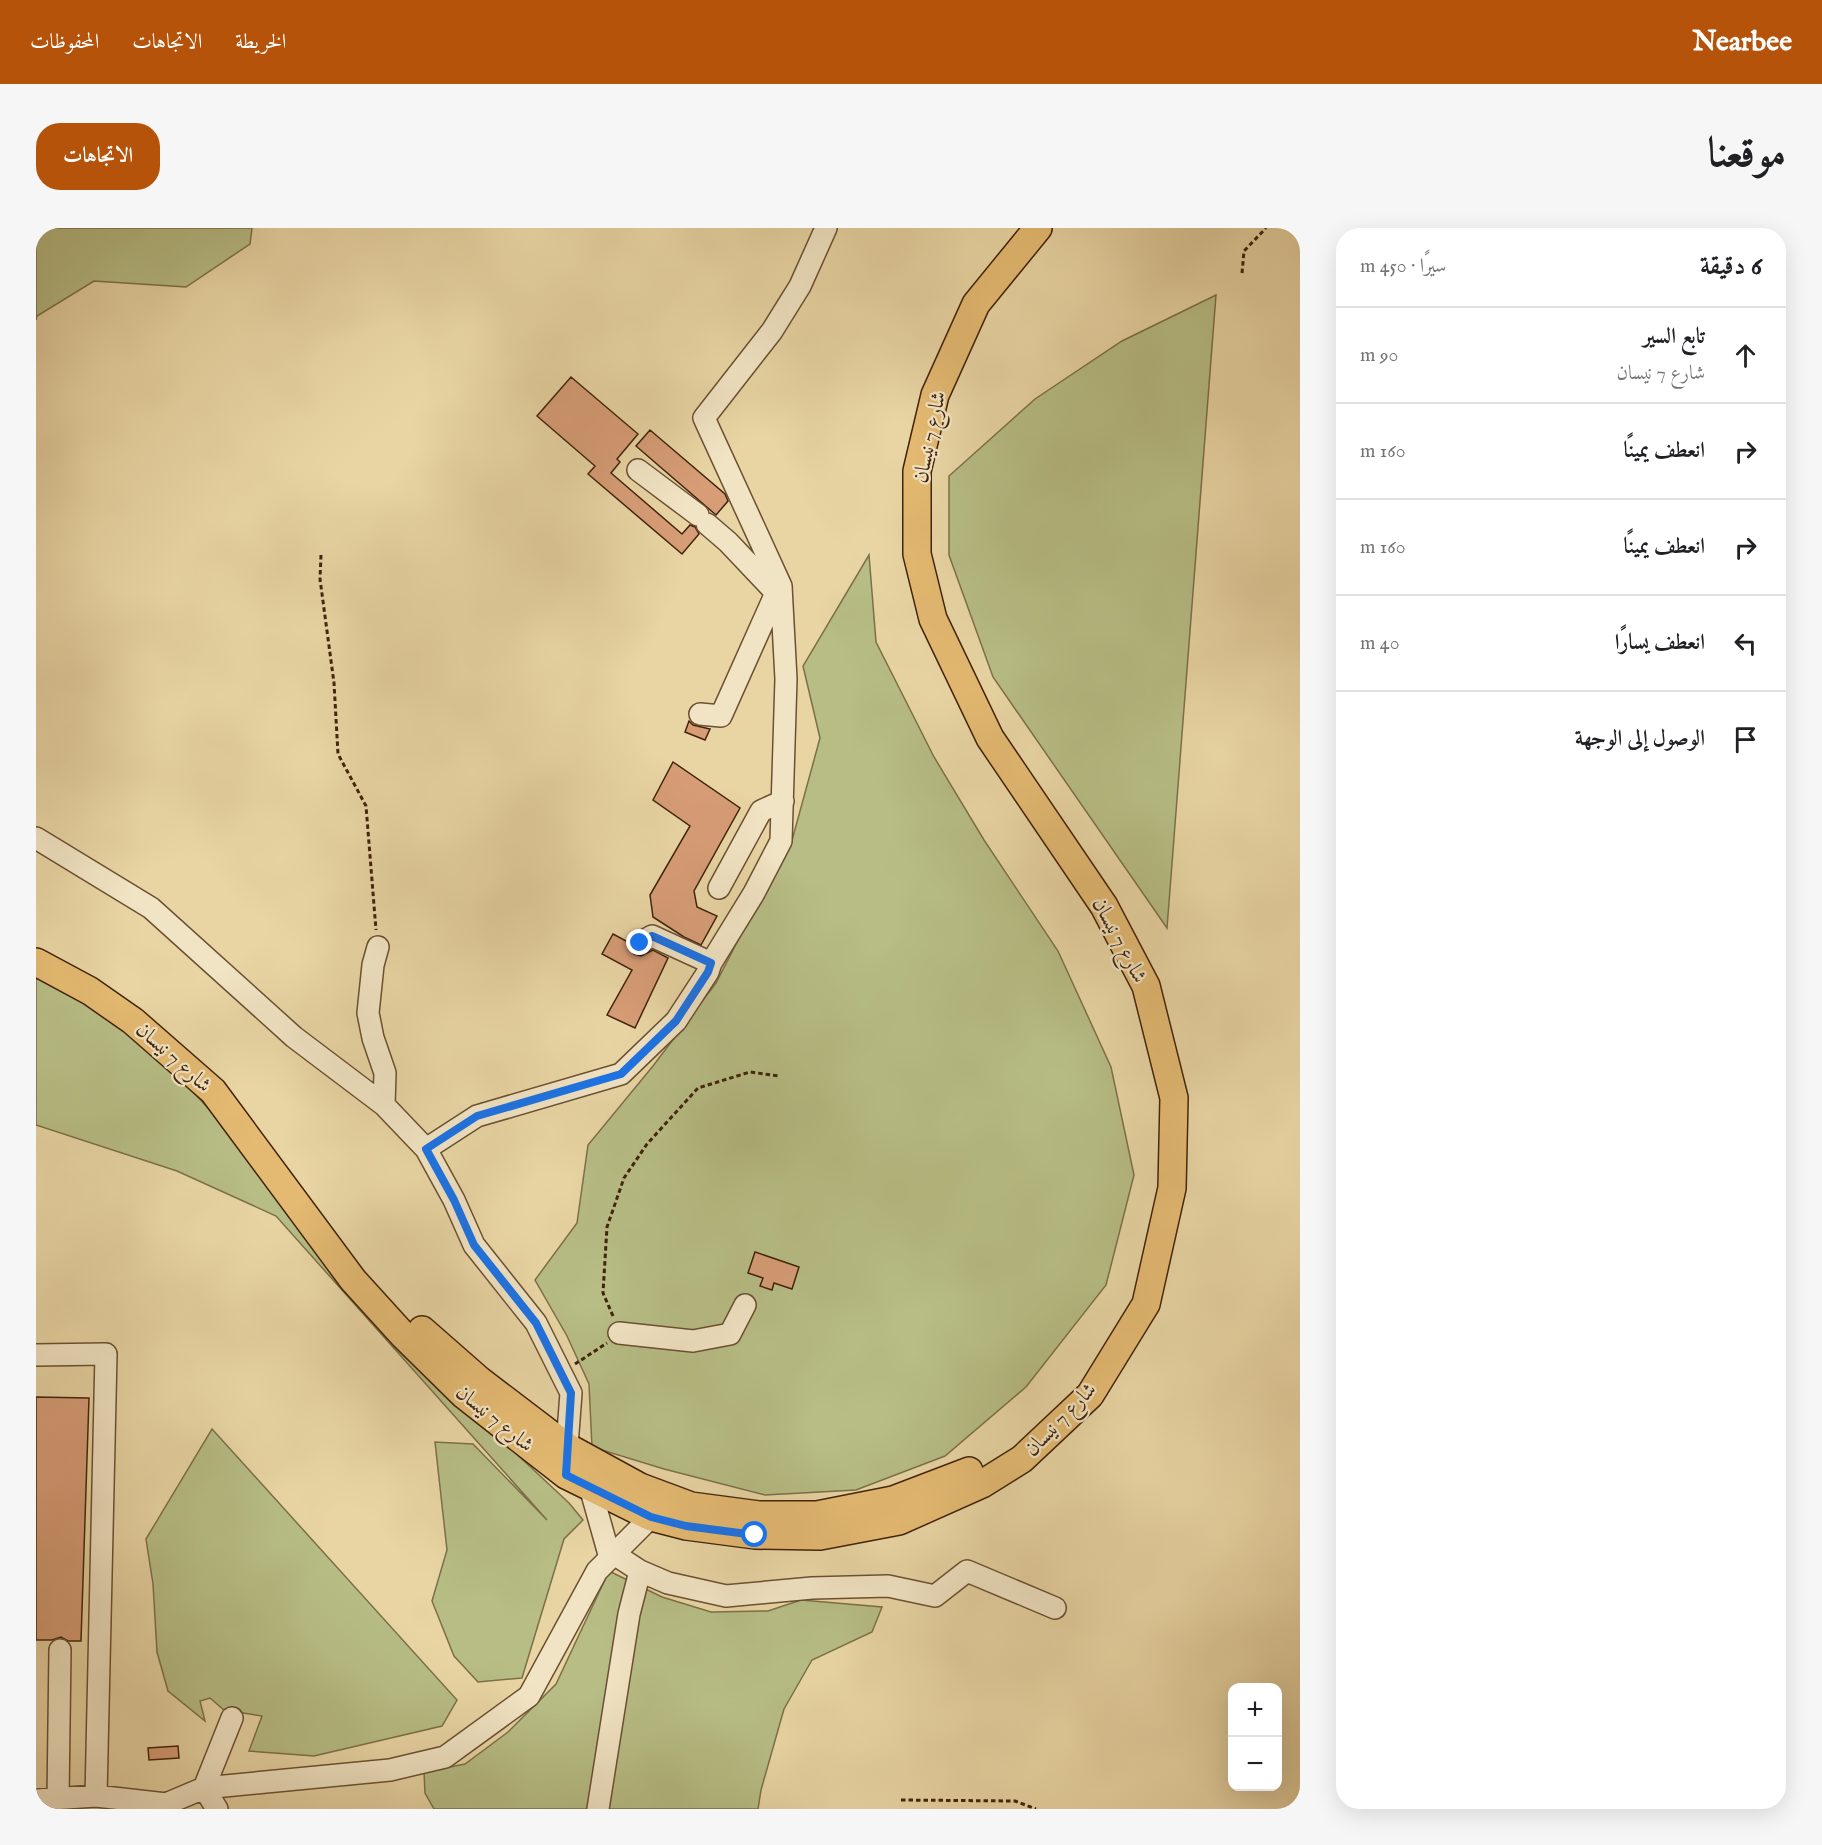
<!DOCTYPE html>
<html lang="ar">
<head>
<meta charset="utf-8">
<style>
  body { margin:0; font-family:"IM FELL English",Amiri,serif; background:#f6f6f6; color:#202124; direction:rtl }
  .controls { position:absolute; right:18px; bottom:18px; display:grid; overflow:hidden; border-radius:12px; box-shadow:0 6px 24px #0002 }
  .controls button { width:54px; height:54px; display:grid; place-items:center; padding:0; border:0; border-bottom:2px solid #e0e0e0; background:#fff; color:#202124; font:30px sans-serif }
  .stop { position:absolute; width:18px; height:18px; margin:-14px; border:4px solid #1a73e8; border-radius:50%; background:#fff }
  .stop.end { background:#1a73e8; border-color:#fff; box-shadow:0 2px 6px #0008 }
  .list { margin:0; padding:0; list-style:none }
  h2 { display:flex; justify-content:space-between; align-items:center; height:78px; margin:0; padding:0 24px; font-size:26px }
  h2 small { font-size:20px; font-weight:400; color:#757577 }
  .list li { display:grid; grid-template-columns:39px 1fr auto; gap:18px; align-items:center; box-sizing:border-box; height:96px; padding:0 24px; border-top:2px solid #e0e0e0 }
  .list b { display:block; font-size:22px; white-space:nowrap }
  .list p { margin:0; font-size:20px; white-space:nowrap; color:#757577 }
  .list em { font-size:20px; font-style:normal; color:#757577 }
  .icon { flex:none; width:33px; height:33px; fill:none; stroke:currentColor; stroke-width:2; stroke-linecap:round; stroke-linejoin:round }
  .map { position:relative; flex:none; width:1264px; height:1581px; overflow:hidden; direction:ltr; border-radius:24px }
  header { display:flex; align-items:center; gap:36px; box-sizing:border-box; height:84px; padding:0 30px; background:#b45309; color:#fff }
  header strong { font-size:28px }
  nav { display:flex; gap:33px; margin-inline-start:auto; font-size:21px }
  .intro { display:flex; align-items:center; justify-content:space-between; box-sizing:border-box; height:144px; padding:0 36px }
  h1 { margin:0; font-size:42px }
  .button { padding:15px 27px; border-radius:24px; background:#b45309; color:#fff; font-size:21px; font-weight:700 }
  main { display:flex; gap:36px; padding:0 36px }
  aside { flex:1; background:#fff; border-radius:24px; box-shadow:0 6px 24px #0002 }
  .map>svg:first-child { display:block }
  .green { fill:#b7bd85; stroke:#7c7048; stroke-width:1.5 }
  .building { fill:#d79d77; stroke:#41230b; stroke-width:1.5 }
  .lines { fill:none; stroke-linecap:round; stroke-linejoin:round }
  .minor-casing { stroke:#6b5031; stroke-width:24 }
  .major-casing { stroke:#41230b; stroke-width:30 }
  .path { stroke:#41230b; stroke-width:3; stroke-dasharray:4.5 3; stroke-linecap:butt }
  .minor { stroke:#f1e4c4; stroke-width:21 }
  .major { stroke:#e4ba72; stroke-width:27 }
  .route { stroke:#1a73e8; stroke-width:8 }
  .labels { text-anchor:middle; stroke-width:4.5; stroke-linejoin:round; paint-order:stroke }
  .street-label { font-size:21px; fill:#41230b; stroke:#f1e4c4 }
</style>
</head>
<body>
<header>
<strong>Nearbee</strong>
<nav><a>الخريطة</a><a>الاتجاهات</a><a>المحفوظات</a></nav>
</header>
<div class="intro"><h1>موقعنا</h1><a class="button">الاتجاهات</a></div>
<main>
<aside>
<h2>6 دقيقة<small>سيرًا · 450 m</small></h2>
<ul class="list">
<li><svg class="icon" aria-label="ahead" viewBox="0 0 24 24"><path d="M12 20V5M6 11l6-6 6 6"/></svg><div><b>تابع السير</b><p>شارع 7 نيسان</p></div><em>90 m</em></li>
<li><svg class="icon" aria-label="right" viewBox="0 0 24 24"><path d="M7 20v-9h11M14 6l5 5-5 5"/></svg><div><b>انعطف يمينًا</b></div><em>160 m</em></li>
<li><svg class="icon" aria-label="right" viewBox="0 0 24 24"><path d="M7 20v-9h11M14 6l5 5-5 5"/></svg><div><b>انعطف يمينًا</b></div><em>160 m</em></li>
<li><svg class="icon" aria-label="left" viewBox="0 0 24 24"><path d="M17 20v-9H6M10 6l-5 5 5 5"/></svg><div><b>انعطف يسارًا</b></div><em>40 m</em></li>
<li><svg class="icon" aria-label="arrive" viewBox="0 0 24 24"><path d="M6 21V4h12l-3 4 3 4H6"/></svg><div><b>الوصول إلى الوجهة</b></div></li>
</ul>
</aside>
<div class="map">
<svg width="1264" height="1581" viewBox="0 0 1264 1581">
  <rect width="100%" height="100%" fill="#e9d5a4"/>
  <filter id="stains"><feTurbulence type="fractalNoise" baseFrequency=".00333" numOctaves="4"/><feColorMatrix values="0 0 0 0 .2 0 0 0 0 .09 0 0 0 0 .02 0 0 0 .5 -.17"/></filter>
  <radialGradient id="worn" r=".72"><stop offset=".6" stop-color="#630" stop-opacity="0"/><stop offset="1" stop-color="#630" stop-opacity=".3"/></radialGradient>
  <path class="green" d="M0,0h216l-2,16 -64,43 -92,-6 -57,35 -1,4z
    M1180,67l-49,633 -174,-251 -44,-122v-79l86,-77 87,-58z
    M833,327l7,87 58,115 50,83 74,111 53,116 23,108 -28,110 -80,102 -81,69 -89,34 -91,5 -101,-26 -72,-22 -3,-63 -22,-48 -32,-56 42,-57 11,-78 65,-79 63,-83 38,-74 37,-65 29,-106 -17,-72z
    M0,747l100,57 144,152 214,249 75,70 14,17 -19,19 -42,139 -44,4 -24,-26 -22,-55 15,-51 -12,-108 38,2 74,76 -271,-304 -99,-45 -141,-46z
    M176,1201l245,271 -15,26 -128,30 -65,-5 13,-35 -38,-6 -14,-12 -10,3 5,20 -37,-30 -11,-39 -4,-68 -7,-45z
    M573,1343l53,26 49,15 57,-1 33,-11 81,7 -10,25 -60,28 -28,49 -23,81 -3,19h-324l-9,-16 -1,-21 41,-8 43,-32 48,-48z"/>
  <path class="building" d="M535,149l67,57 -21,25 3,3 -9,11 71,61 8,-9 5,2 4,7 -17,20 -94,-80 7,-8 -58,-50z
    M614,202l75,64 3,7 -12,14 -80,-69z
    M653,493l4,4 17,4 -5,11 -20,-8z
    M637,534l67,46 -46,83 3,16 20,9 -16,29 -17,-8 -31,-20 -3,-22 40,-69 -37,-26z
    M577,706l15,8 1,7 5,5 7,2 12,-6 15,8 -33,70 -28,-13 25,-45 -30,-16z
    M719,1024l44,15 -7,22 -18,-6 -2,7 -12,-4 3,-8 -15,-5z
    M0,1169l53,1 -8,243h-13l-7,-4 -9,3h-16z
    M142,1518l1,12 -30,2 -1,-12z"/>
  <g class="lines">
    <defs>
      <path id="minor" d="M602,242l60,45
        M671,296l21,18 52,55
        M664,486l21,2 55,-123
        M0,610l115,70 143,129 90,68 42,44
        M683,660l42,-77 22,-10
        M604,715l12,-7 59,27
        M342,719l-5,18 -5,48 5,25 12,35 -1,32
        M583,1105l74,8 37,-7 15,-29
        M0,1127l70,-1 -10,442
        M530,1231l5,-66 -35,-70 -62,-78 -20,-45 -28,-51 51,-33 144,-42 55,-53 32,-49 3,-9 43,-70 27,-52 5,-162 -5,-93 -77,-168 68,-87 28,-45 26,-58
        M554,1259l20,71
        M604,1343l28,12 58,13 86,-8 76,-2 47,10 32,-25 88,37
        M22,1571l2,-149
        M0,1572l60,-4 70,8 38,-16 186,-18 55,-13 84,-61 68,-125 54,-54
        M181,1581l-13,-21 28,-70
        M562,1581l31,-195 11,-43 -26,-17"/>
      <path id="major" d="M0,734l54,29 43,30 80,70 140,189 50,55 61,60 102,80 85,42 35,9 69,9 65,1 79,-15 83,-37 40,-25 68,-64 56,-91 26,-116 2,-90 -28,-112 -42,-80 -114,-168 -57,-119 -16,-65v-83l18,-76 41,-91 62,-76
        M386,1102l57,50 88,67 73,40 51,19 68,9h58l76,-15 76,-29"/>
    </defs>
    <use href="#minor" class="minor-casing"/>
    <use href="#major" class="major-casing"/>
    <path class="path" d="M1206,45l2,-22 22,-23
      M285,327l-1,24 14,104 4,71 28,52 10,124
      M577,1088l-10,-23 4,-66 17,-49 23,-34 51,-56 52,-16 29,4
      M539,1136l32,-21
      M865,1572l114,1 21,8"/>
    <use href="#minor" class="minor"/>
    <use href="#major" class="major"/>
  </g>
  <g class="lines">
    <path class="route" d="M604,715l12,-7 59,27 -3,9 -32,49 -55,53 -144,42 -51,33 28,51 20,45 62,78 35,70 -5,82 85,42 35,9 69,9"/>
  </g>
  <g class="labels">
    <g class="street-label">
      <text transform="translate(893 209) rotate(-78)" y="7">شارع 7 نيسان</text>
      <text transform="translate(1084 712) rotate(62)" y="7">شارع 7 نيسان</text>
      <text transform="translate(138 829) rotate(42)" y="7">شارع 7 نيسان</text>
      <text transform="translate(459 1190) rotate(39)" y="7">شارع 7 نيسان</text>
      <text transform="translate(1024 1191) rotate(-46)" y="7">شارع 7 نيسان</text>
    </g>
  </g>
  <rect width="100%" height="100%" filter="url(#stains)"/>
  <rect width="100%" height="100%" fill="url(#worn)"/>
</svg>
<div class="controls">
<button>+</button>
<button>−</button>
</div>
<div class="stop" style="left:719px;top:1307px"></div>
<div class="stop end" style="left:604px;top:715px"></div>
</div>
</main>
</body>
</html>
